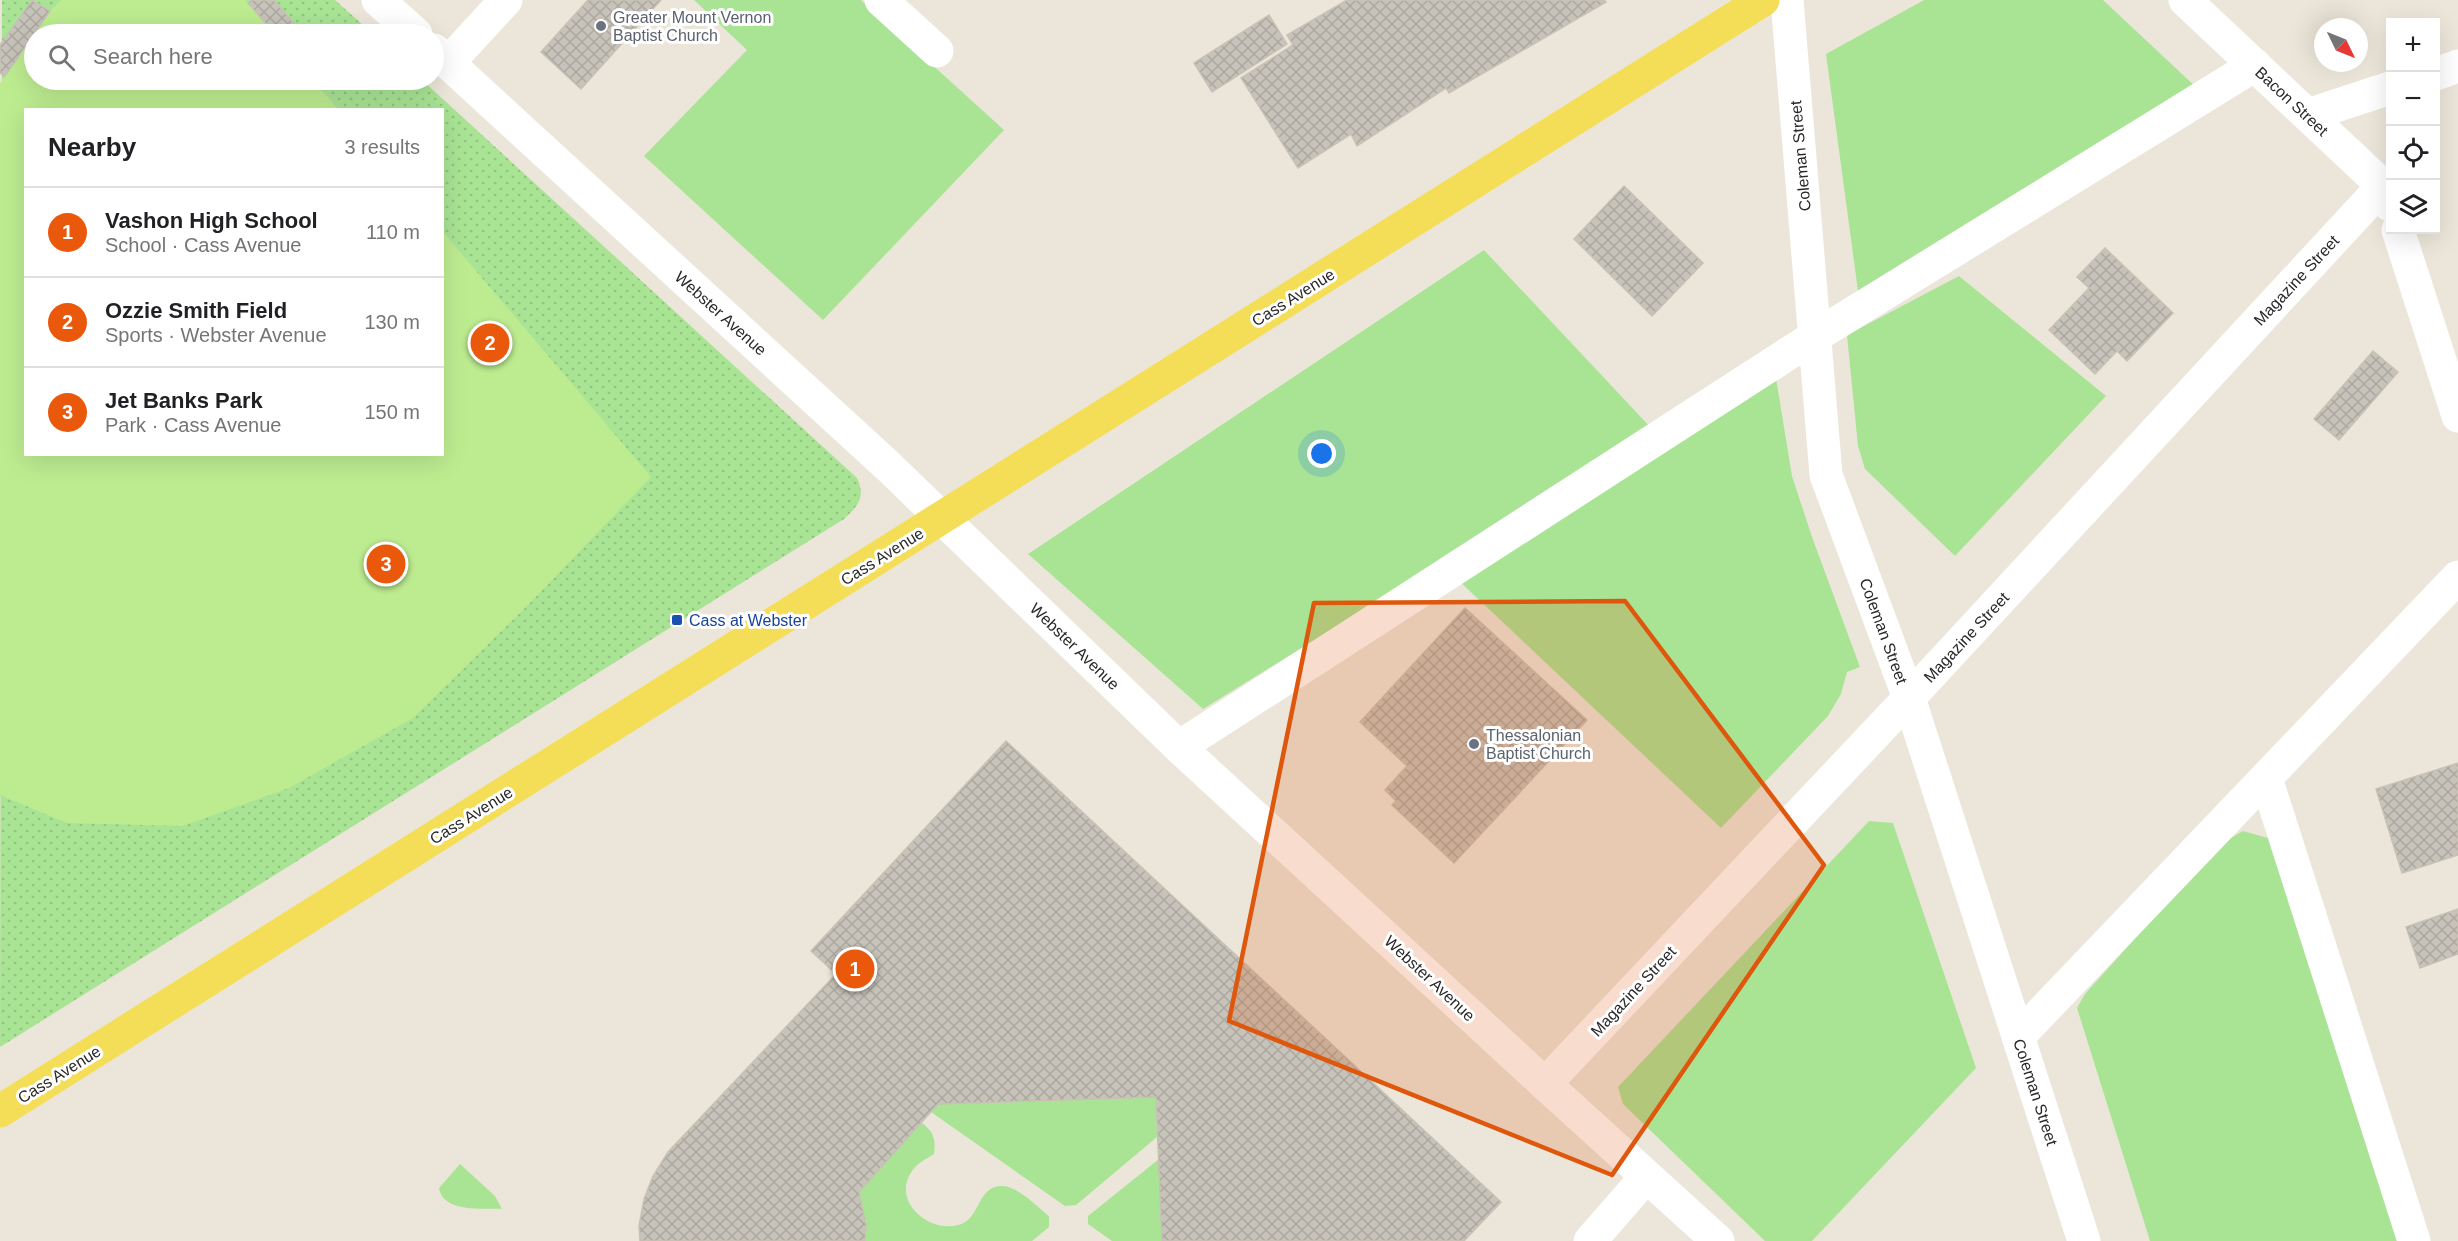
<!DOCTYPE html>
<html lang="en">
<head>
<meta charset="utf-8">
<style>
  body { margin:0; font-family:Helvetica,sans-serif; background:#f2f2f2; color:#202124 }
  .controls { position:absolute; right:18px; top:18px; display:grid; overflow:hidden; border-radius:0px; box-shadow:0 6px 24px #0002 }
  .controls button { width:54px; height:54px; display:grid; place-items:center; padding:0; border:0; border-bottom:2px solid #e0e0e0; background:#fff; color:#202124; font:30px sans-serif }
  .compass { position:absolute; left:2314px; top:18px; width:54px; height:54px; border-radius:50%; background:#fff; box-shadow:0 6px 24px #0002; rotate:133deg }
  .you { position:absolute; left:1322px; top:454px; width:21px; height:21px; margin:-15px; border:4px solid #fff; border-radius:50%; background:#1a73e8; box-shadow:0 0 0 9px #1a73e833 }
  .badge { display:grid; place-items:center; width:39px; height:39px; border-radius:50%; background:#ea580c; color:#fff; font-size:20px; font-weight:700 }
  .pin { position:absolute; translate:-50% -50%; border:3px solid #fff; box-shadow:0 2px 6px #0006 }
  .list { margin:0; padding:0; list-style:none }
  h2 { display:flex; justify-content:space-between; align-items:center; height:78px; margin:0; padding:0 24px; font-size:26px }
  h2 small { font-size:20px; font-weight:400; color:#757577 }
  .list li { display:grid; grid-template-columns:39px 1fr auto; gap:18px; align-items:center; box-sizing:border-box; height:90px; padding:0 24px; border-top:2px solid #e0e0e0 }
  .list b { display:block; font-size:22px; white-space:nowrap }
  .list p { margin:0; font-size:20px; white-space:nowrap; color:#757577 }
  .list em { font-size:20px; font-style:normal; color:#757577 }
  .icon { flex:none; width:33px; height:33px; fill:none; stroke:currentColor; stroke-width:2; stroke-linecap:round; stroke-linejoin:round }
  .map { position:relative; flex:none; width:2458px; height:1241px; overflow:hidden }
  .search { position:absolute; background:#fff; box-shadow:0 6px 24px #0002; left:24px; top:24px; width:420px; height:66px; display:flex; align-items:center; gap:15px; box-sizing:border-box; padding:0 21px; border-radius:33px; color:#757577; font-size:22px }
  .panel { position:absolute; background:#fff; box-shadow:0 6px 24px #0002; left:24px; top:108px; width:420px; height:348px; border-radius:0px }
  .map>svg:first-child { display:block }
  .grass { fill:#a9e495 }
  .park { fill:url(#park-dots); fill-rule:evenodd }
  .pitch { fill:#bdec90 }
  .building { fill:url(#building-cross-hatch); stroke:#c7c2b4; stroke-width:1.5 }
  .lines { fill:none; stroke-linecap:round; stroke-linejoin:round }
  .minor { stroke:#fff; stroke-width:33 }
  .major { stroke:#f4de57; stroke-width:33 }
  .marked { fill:#de570d; fill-opacity:0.2; stroke:#de570d; stroke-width:4.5; stroke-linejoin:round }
  .worship-dot { fill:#6b7280; stroke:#fff; stroke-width:2 }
  .transit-dot { fill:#1a4fb4; stroke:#fff; stroke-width:2 }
  .labels { text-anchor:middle; stroke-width:6; stroke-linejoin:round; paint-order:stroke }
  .worship-label { font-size:16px; fill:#5b616d; stroke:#fff; text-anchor:start }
  .street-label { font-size:16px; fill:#292929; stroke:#fff }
  .transit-label { font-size:16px; fill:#164399; stroke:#fff; text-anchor:start }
</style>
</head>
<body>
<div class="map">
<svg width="2458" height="1241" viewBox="0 0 2458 1241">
  <defs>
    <pattern id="park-dots" width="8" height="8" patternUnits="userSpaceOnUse" patternTransform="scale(1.5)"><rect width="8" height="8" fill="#a9e495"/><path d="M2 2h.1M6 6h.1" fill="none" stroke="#91c480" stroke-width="1.8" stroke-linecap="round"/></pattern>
    <pattern id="building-cross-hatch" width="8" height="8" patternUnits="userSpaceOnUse" patternTransform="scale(1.5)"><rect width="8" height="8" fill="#c7c3ba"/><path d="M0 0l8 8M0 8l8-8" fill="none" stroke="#aba8a0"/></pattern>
  </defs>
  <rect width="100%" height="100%" fill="#ece6da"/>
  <path class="grass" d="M694,0h167l143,130 -181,190 -179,-164 103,-106z
    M1924,0h179l95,89 -340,202 -32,-237z
    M1484,250l169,180 -450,279 -175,-155z
    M1959,276l147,120 -151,160 -90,-87 -7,-23 -11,-111z
    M1776,378l16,98 20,61 48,130 -13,5 -6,22 -13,22 -107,112 -263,-248z
    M1869,821l24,2 83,245 -164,173h-47l-142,-137 -5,-17z
    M2243,831l25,7 134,403h-252l-73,-233 8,-14 135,-150z
    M1156,1097l1,40 -81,68 -11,1 -134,-94 7,-8z
    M921,1122c13,10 15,17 13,32 -8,5 -17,9 -22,17 -21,29 16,62 46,54 23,-5 19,-41 45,-39 16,1 33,20 46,30v11l-17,14h-167l1,-16 -7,-33z
    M1159,1159l3,82h-50l-24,-17v-8z
    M460,1164l35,32 7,13c-20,-1 -59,4 -63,-21z"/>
  <path class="park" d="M2,0h333l38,34h-339v46h388l435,398c9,19 1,28 -13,41l-844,528zM26,110h416v344h-416z"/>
  <path class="pitch" d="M61,0h184l30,34h-241v46h279l25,29 -312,1v344h416l1,-222 208,245 -122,127 -116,114 -124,70 -106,38 -116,-3 -67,-28v-712l50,-72z"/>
  <path class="building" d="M32,0l18,11 -45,65 -5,-3v-28z
    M252,0h22l29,34h-28l-27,-31z
    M588,0h73l-80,89 -40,-37z
    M1347,0h257l2,2 -157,91 -3,-5 -89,58 -6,-12 -53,34 -57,-90 52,-33 -6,-10z
    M1269,15l18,29 -75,48 -18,-29z
    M1624,186l79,77 -51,53 -78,-77z
    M2105,248l68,65 -46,48 -10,-10 -22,23 -46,-44 40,-42 -12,-11z
    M2373,351l25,21 -59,68 -25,-21z
    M1465,608l122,112 -133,143 -62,-58 4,-4 -11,-11 22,-24 -47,-44z
    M1006,741l495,461 -37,39h-302l-6,-144 -218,7 -79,88 7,33 -1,16h-225l-1,-15 5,-27 9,-23 15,-24 168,-178 -25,-23z
    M2458,763v92l-56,18 -26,-84z
    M2458,909v45l-38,14 -14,-41z"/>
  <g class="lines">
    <path class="minor" d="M378,0l38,34
      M881,0l56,51
      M1787,0l39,475 83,223 175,543
      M2185,0l198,186 7,19
      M434,50l454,416 291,281 366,337 173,157
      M448,63l58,-63
      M2436,74l22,-8
      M2308,115l82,-27
      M2398,230l60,186
      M1179,747l635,-410 441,-272
      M2266,778l148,463
      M2018,1037l440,-460
      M1545,1084l364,-386 474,-512
      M1590,1241l56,-64"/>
    <path class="major" d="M0,1111l1763,-1111"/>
  </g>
  <path class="marked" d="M1625,601l199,264 -212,310 -383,-154 85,-418z"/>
  <g class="worship-dot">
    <circle cx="601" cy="26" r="6"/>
    <circle cx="1474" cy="744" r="6"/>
  </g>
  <rect class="transit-dot" x="671" y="614" width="12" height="12" rx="3"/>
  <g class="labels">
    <g class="worship-label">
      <text x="613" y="23">Greater Mount Vernon<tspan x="613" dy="18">Baptist Church</tspan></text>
      <text x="1486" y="741">Thessalonian<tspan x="1486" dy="18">Baptist Church</tspan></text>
    </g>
    <g class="street-label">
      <text transform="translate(2292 101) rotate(43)" y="6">Bacon Street</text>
      <text transform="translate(1800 156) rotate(-95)" y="6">Coleman Street</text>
      <text transform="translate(2296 280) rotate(-47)" y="6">Magazine Street</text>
      <text transform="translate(1293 297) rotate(-32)" y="6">Cass Avenue</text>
      <text transform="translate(721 313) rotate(42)" y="6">Webster Avenue</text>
      <text transform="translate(882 556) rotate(-32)" y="6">Cass Avenue</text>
      <text transform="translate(1884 631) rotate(70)" y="6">Coleman Street</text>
      <text transform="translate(1966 637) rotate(-47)" y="6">Magazine Street</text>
      <text transform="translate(1075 646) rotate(44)" y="6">Webster Avenue</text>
      <text transform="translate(471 815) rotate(-32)" y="6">Cass Avenue</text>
      <text transform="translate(1430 978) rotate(43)" y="6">Webster Avenue</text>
      <text transform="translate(1633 991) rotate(-47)" y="6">Magazine Street</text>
      <text transform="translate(59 1074) rotate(-32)" y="6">Cass Avenue</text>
      <text transform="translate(2036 1092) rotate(72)" y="6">Coleman Street</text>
    </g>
    <g class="transit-label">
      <text x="689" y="626">Cass at Webster</text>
    </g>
  </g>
</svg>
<div class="controls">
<button>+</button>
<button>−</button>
<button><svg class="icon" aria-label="locate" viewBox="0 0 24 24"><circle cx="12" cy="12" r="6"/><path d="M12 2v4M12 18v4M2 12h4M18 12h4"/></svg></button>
<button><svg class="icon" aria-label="layers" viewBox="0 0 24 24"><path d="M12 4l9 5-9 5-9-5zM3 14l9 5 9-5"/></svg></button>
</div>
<svg class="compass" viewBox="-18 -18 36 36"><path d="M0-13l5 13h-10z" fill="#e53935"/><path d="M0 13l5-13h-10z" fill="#757577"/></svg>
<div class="you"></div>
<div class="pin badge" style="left:855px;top:969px">1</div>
<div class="pin badge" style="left:490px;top:343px">2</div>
<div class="pin badge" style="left:386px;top:564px">3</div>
<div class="search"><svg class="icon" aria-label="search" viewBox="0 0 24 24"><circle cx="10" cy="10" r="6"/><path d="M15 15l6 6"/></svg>Search here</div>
<section class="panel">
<h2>Nearby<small>3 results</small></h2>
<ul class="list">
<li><span class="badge">1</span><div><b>Vashon High School</b><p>School · Cass Avenue</p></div><em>110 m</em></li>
<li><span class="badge">2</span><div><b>Ozzie Smith Field</b><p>Sports · Webster Avenue</p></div><em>130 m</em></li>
<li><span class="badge">3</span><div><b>Jet Banks Park</b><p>Park · Cass Avenue</p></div><em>150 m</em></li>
</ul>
</section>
</div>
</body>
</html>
